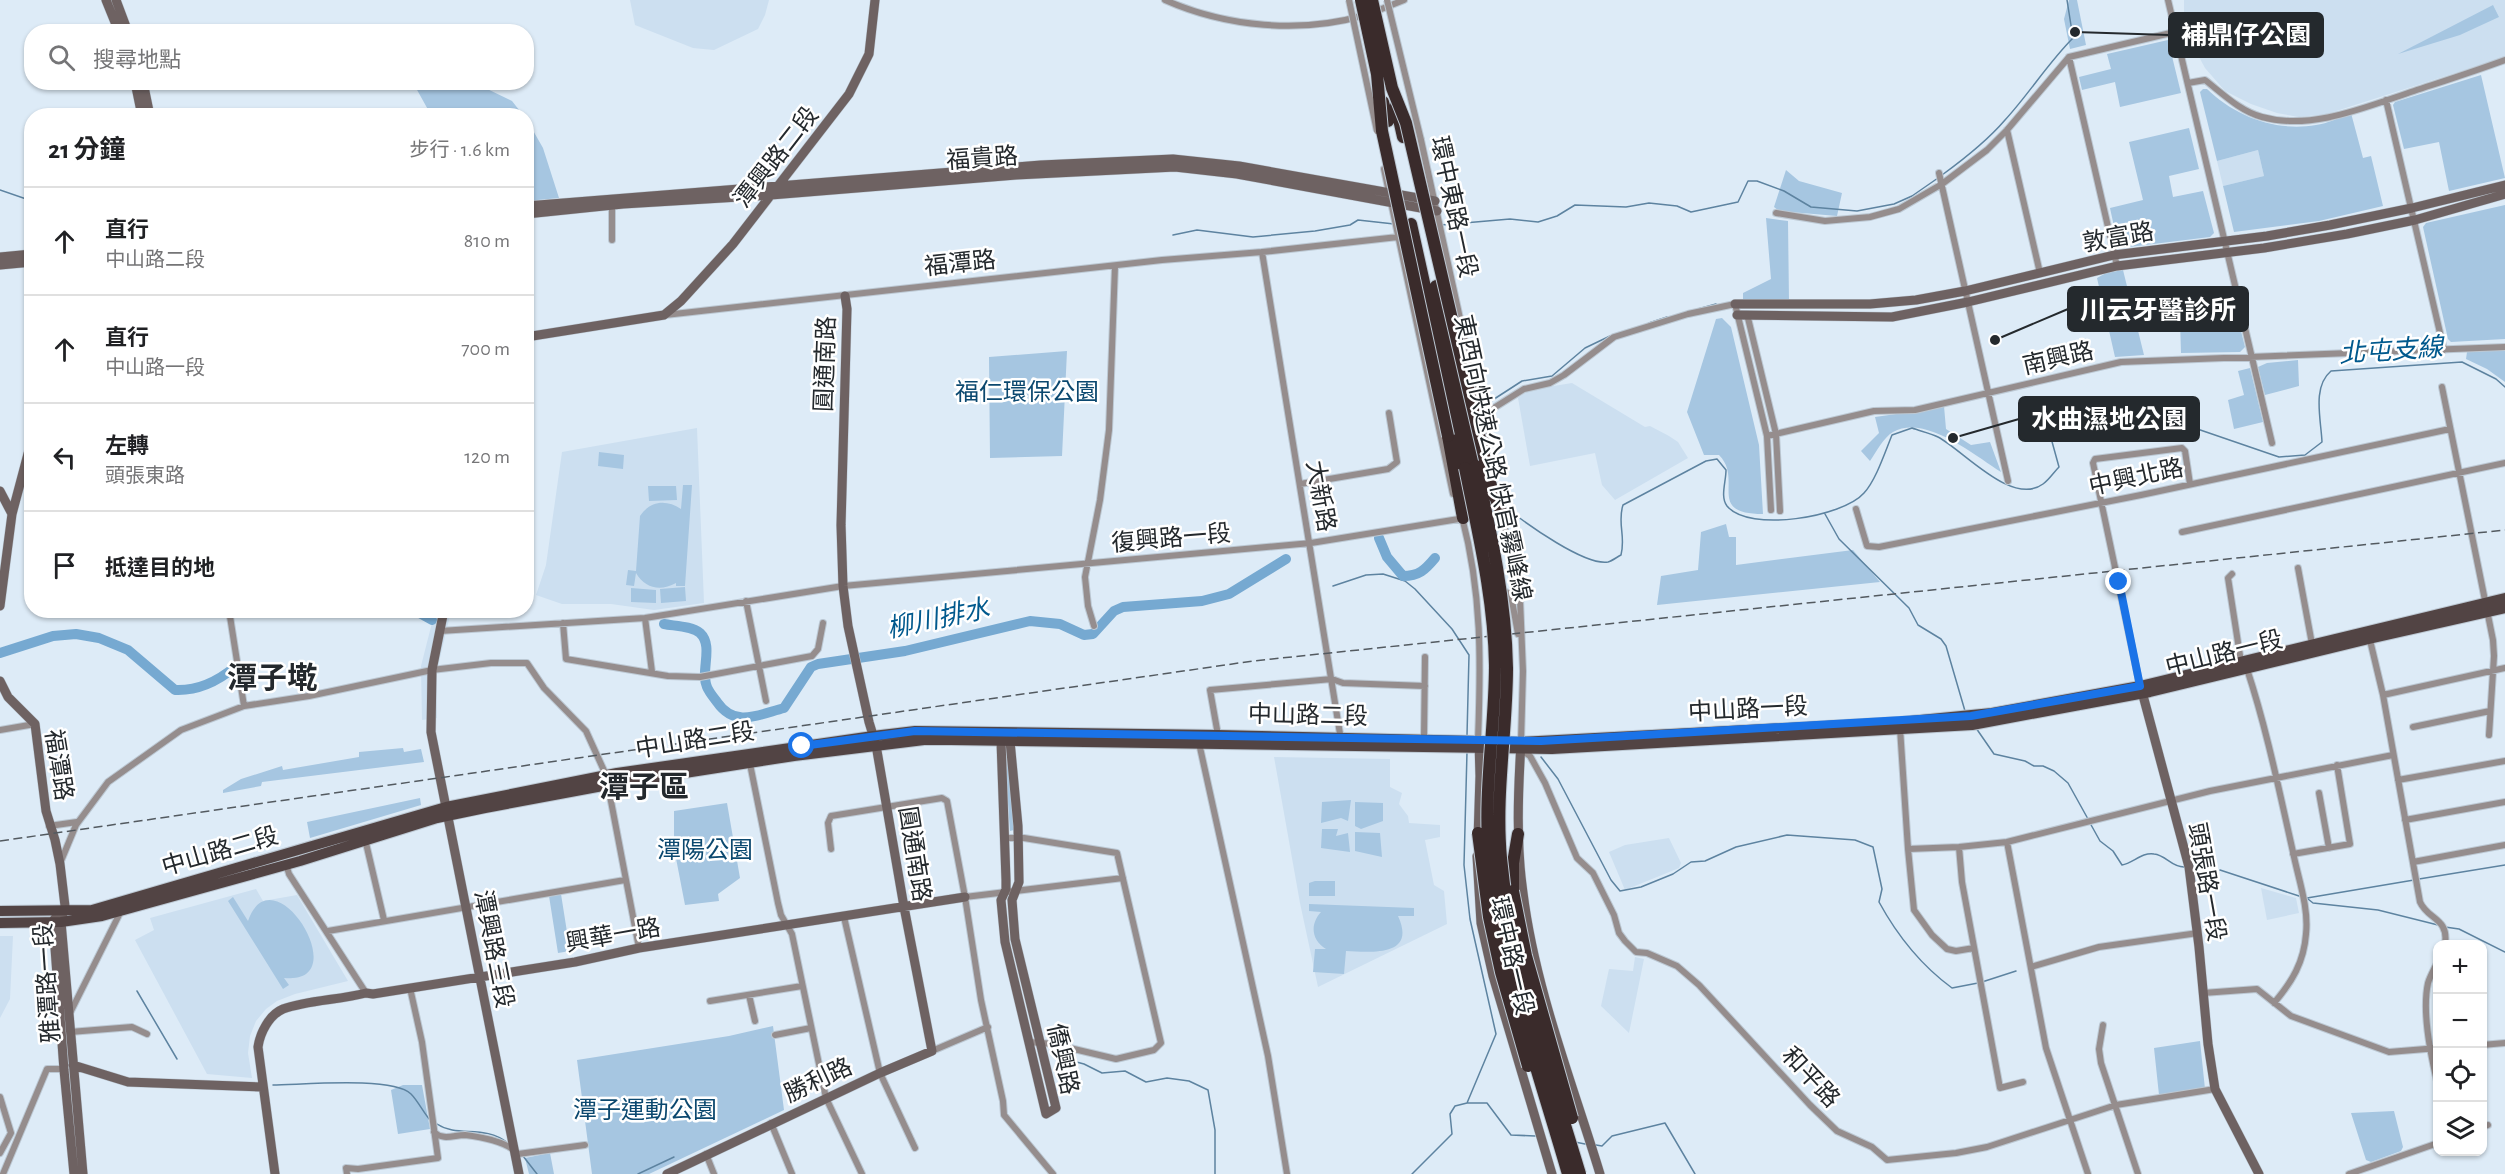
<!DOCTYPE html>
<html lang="zh-TW">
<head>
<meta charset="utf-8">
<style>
  body { margin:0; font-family:"Alegreya Sans","Noto Sans TC",sans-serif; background:#f6f6f6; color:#202124 }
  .controls { position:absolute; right:18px; bottom:18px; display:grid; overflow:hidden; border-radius:12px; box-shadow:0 2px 4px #0004 }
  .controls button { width:54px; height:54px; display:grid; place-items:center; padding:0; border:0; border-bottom:2px solid #e0e0e0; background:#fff; color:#202124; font:30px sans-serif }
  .stop { position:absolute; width:18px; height:18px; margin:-14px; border:4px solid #1a73e8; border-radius:50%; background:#fff }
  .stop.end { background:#1a73e8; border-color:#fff; box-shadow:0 2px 6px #0008 }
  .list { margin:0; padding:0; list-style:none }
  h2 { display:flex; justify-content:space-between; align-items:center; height:78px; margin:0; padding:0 24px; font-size:26px }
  h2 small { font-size:20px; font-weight:400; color:#757577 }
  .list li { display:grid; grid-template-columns:39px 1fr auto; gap:18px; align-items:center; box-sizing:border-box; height:108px; padding:0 24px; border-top:2px solid #e0e0e0 }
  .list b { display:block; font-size:22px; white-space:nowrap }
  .list p { margin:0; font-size:20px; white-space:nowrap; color:#757577 }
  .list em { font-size:20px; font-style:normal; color:#757577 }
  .icon { flex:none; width:33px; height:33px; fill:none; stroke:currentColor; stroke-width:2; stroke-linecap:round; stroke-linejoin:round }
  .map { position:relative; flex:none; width:2505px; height:1174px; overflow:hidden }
  .search { position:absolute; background:#fff; box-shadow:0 2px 4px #0004; left:24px; top:24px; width:510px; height:66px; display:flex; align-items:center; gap:15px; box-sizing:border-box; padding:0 21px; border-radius:24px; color:#757577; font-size:22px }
  .panel { position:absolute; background:#fff; box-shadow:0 2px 4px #0004; left:24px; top:108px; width:510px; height:510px; border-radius:24px }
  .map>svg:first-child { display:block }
  .built { fill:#ccdff0 }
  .green { fill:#a6c6e1 }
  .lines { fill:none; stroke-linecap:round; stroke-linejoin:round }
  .stream { stroke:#5d83a0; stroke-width:1.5 }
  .river { stroke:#76a9d1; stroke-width:10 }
  .street-casing { stroke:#bcc8d3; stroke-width:8 }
  .secondary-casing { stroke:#bcc8d3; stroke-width:10 }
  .primary-casing { stroke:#bcc8d3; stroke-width:12 }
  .highway-casing { stroke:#bcc8d3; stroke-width:14 }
  .street { stroke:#958d8d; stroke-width:6 }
  .secondary { stroke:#6e6262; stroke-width:9 }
  .primary { stroke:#524444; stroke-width:10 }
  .highway { stroke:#3a2b2b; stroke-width:12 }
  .rail { stroke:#535a60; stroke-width:1.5; stroke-dasharray:9 4.5; stroke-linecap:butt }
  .street-bridge-casing { stroke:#bcc8d3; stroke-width:8; stroke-linecap:butt }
  .highway-bridge-casing { stroke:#bcc8d3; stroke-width:14; stroke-linecap:butt }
  .street-bridge { stroke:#958d8d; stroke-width:6 }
  .highway-bridge { stroke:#3a2b2b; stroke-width:12 }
  .route { stroke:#1a73e8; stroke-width:8 }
  .labels { text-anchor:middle; stroke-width:5; stroke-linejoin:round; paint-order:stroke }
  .street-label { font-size:24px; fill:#24292d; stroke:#fff }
  .park-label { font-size:24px; fill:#0b486f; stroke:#fff }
  .water-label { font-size:26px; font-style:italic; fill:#00598d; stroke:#fff }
  .district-label { font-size:30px; font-weight:bold; fill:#24292d; stroke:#fff }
  .leader { fill:none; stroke:#24292d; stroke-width:2 }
  .callout-dot { fill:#24292d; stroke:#fff; stroke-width:2 }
  .callout { fill:#24292d; stroke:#24292d; stroke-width:2 }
  .callout-label { font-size:26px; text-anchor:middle; font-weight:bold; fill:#fff }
</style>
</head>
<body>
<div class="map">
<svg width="2505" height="1174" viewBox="0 0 2505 1174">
  <rect width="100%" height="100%" fill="#ddebf7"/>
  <path class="built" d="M630,0h139l-4,15 -7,14 -44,21 -21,-2 -58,-23z
    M2184,0h321v57l-178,57 -28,3 -22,-4 -26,-9 -26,-13 -20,-23 -14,-26 -7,-25z
    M2258,150l6,26 -41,10 -6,-25z
    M1572,383l73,44 5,-1 19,10 9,6 10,16 -73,42 -13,-15 -7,-32 -65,13 -12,-68 11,-8z
    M697,428l7,175 -50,7 -43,-6h-49l-26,-9 10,-30 16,-113z
    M435,611h16l-15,64 1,43 -15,2 -1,-54z
    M1274,757l116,2v28l12,6 -3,11 9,12 1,7 31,2v12l-15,3 9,45 10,6 3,33 -129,63 -18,-84z
    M1669,838l12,25 -2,5 -54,22 -16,-38 16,-7z
    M2261,888l35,10 3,15 -32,7z
    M256,889l7,12 34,-6 51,86 -53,13 -18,7 -11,8 -10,12 -6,15 -2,17 4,25 -45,-4 -72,-134 19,-10 -4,-12z
    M0,936h13l-3,63 -10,19z
    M1635,957l9,2 -15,74 -28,-27 8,-37 24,2z"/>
  <path class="green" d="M2069,0h8l9,45 -16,4 -6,-30z
    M2493,5l6,12 -39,18 -62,19z
    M2168,40l13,53 -61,14 -5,-25 -33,8 -3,-13 32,-8 -4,-15z
    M2481,75l24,103 -56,13 -10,-49 -35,7 -11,-44 2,-3z
    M419,82l48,1 14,3 31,15 11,14h-92l-15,-27z
    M2203,89h4c28,27 68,43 109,36 11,-1 24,-8 35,-12l12,45 8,-2 12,50 -64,15 -85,11 -11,-46 41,-10 -6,-26 -41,11 -17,-69z
    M527,120l16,28 16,50 -32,3z
    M2189,128l10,41 -30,7 4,21 30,-6 11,42 -4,4 -89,11 -3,-3 -8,-37 33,-8 -14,-58z
    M1786,170l13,11 43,12 -5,23 -58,-5 -5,-4z
    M2505,205v134l-54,3 -3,-3 -25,-112 3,-4z
    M1766,218l22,3 1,81 -46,-1v-8l28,-14z
    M2123,270l21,85 -29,2 -18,-79 9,-5z
    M1722,318l9,9 28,118 4,69c-58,0 -19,-34 -44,-59h-15l-17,-43 29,-93z
    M2238,319l7,28 -5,5 -59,1 -1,-33z
    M2505,350v32l-18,-13 -21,-10 1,-7z
    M1067,351l-5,105 -72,2 -1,-101z
    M2298,360l1,26 -34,9 -7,-28 9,-4z
    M2250,368l13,54 -29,7 -6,-29 16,-5 -6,-24z
    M1944,406l2,23 25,16 19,-3 11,30c-27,-17 -76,-58 -108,-40 -9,5 -17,20 -23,29l-9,-10 18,-18 -4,-16c24,-4 46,-5 69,-11z
    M599,452l25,3 -1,14 -25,-3z
    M683,485h9l-7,101h-9v-3c-16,9 -31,5 -40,-10l-2,13 -8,-1 2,-15 8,1 4,-55c10,-15 26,-17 41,-7z
    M648,486h28l1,14 -28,1z
    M1726,524l3,13h7v28l117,-15 27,32 -223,23 4,-29 37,-6 3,-38z
    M685,587l1,14 -25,2 -1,-14z
    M631,588l25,2v13l-25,-1z
    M403,748l1,4 17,-3 3,13 -162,20 -1,4 -38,7v-3l18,-11 41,-13 1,4 76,-13v-5z
    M1004,750h2l1,7 7,70v3l-4,1z
    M420,798l1,7 -111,33 -3,-16z
    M1351,800l-3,21 -7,-3 -20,5 1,-21z
    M1355,802l28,1v18l-22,8 -6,-3z
    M727,803l13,75 -22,16 1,7 -34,4 -11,-57v-37z
    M1322,829h16l-2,7 12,-3 2,19 -29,-4z
    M1355,832l25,1 2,24 -27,-6z
    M1315,881h20v15h-26v-13z
    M561,894l9,57 -12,2 -9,-57z
    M233,897l15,24c25,-72 110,65 36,57l5,7 -6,4 -55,-88z
    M1309,904l105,4v8h-16c19,41 -27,36 -52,35l-2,23 -31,-2 2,-23h11c-15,-9 -16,-25 -5,-37l-12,-1z
    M773,1026l11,84 -135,64h-57l-15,-114 152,-24z
    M2200,1041l5,48 -46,6 -5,-47z
    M403,1085h19l8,44 -32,5 -7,-44z
    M2394,1111l9,36 -2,4 -30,11 -5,-2 -15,-47z
    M550,1153l4,21h-25l-4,-16z"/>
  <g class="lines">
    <path class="stream" d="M1942,175c22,-16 45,-34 63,-55 24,-26 43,-57 68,-82l-6,-38
      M0,190l32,11
      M1441,225l69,-6 28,3 19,-6 18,-11 51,2 23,-4 28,3 14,6 47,-10 10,-21h9l27,10 27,16 46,4 37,-7 18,-8 26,-18
      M1173,235l24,-5 56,7 62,-6 35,-6 8,-5 36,4
      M1698,309l18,-5
      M1649,323l18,-6
      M1488,403l34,-22 30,-5 33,-28 25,-12
      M1509,510c18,14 76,56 99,52 4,-1 9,-5 13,-7 5,-19 -4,-32 2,-50l83,-44 11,-2 9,11c0,12 -6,27 1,36 22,27 116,11 137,-13 12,-13 21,-41 28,-58l20,-7c8,3 18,5 26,9 25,13 74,70 105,47 6,-4 11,-12 16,-17l-8,-29 3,-12 8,-5 37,3 78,-2 102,35 26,-2 17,-13c-1,-23 -10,-55 9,-71l131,-9 34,17 9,8
      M1825,514l14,25 70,69 9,17 23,14 5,7 19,65
      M1333,586l33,-11 17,-1 22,7 10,8 37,40 17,26 -2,80
      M1976,728l18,26 31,7 9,5h9l11,5 14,12 20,36
      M1467,752l-3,113 6,54 26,115 -29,69
      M1541,757l17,22 53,101 9,11 21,-4 32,-13 18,-12 14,-1 31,-14 51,-12 68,5 18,7 9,42 -3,13c18,33 43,64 73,86l26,-5
      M2090,823l10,18 13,10 9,14c11,-2 20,-13 32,-11 12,1 17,13 30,13
      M2220,870l79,26
      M2419,879l86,-14
      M2307,898l107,-18
      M2308,899l5,4 65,7 60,15
      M2445,927l14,2 46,23
      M1982,982l34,-11
      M137,991l40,68
      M1054,1056l30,8 18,9 23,-2 21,11 21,-4 22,3 19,9 7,40v44
      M273,1085c27,0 119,-9 138,9 7,7 12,18 19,26
      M437,1124c21,14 47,0 71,19
      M1575,1142l10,2
      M1596,1145l6,1 10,-10 53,-13 30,51
      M523,1156l14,18
      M638,1174l36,-17
      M1412,1174l40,-40 -2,-20 5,-8 12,-3h20l24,32 24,1"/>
    <path class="river" d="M1379,538l8,19 16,19c16,0 22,-6 32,-18
      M414,610l18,10
      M664,624c10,2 28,2 36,9 14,13 0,38 7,54 2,5 7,11 10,15 18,26 41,13 67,6l27,-41 7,-3 87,-13 125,-30 30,3 24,11 9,-1 21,-23 9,-4 79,-6 27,-7 57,-35
      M0,653l53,-17 23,-2 23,4 29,12 47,40c22,1 43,-9 60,-23"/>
    <defs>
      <path id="street" d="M1165,0c61,27 136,34 200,15
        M2168,0l104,443
        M1374,12l30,-12
        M2069,57l48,209
        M2188,83l17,-3c18,14 35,31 57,37 50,14 106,-11 152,-26 30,-10 61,-20 91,-31
        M2386,100l58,250
        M2007,130l33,143
        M1421,140l73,334
        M1384,169l69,325
        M1939,173l69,308
        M612,205v35
        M1776,213l49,8 45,-4 29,-8 43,-25 45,-34 20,-20 62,-73 106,-25
        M1262,252l79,488
        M1747,314l29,120 4,77
        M665,315l497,-55 100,-8 136,-15
        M2442,387l51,253 1,16 -5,79
        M1481,416l43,-27 26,-6 14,-8 50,-38 74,-23 47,-10 32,132 4,74
        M1767,436l107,-25 41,-1 206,-48 384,-15
        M1300,484l88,-15 9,-7 -8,-49
        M1856,509l11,37 12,1 262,-52 309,-66
        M1501,511l19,88 3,72 -2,71
        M1462,517c20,76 19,145 16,223
        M2182,532l323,-69
        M2298,568l14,76
        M2232,574l-4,4 13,84
        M1500,593l6,-1 5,3 7,39
        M746,601l20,100
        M229,610l15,96
        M645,618l7,54
        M563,623l3,36 102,17 32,1 112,-21 6,-7 5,-26
        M1094,626l-6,-20 -3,-29 15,-77 9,-70 6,-164
        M440,631l205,-13 198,-32 468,-43 154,-25
        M2369,636l14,59 37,207c8,18 29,16 25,42
        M2247,669c20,61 32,121 46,183 5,26 16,55 13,82 -2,28 -14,48 -32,69
        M2140,686l-47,-223 2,-4 87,-11 3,3 5,33
        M2383,695l122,-27
        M2413,727l77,-16
        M1900,728l8,121 6,61 18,25 15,14 9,2 18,-3
        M0,730l35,-6
        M1218,735l-8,-45 122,-11 11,4 82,3
        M1424,738l1,-81
        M1199,743l69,313 19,118
        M1523,751l7,5 15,27 32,75 16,15 21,42 5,18 6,8 11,11 11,1 30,13 22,19 111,120 27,26 35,16 15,13 69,-7 31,-6 129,-42 99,-16
        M750,764l28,139 3,12 11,19 34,164 36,76
        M2398,780l107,-19
        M2319,793l10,55
        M2405,820l100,-18
        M49,826l28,-4
        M1005,838h19l93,15 44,190 -7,7 -38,9 -63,-15 -24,-2
        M365,839l19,81
        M2007,842l39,206 42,126
        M1959,847l3,35 38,206 23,-6
        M831,849l-3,-26 3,-7 111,-18 5,3 18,96 16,103 22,101 1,14 49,59
        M1908,849l51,-2 48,-5 203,-51 183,-36
        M2293,854l57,-10 -13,-79
        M61,861l15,-36 32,-43 73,-52 63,-24 65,-10 123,-26 59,-7h36l17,25 42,43 20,44 33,173
        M2413,862l92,-17
        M286,864l3,10 77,119
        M965,897l158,-19
        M844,917l36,156 35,75
        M328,931l297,-51
        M2438,961c-3,7 -8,15 -10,22 -6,28 3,74 10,102
        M2031,967l68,-20 99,-14
        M2203,993l54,-4 34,27 98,36 49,-4
        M749,995l6,26
        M710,1001l92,-15
        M69,1015l52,-104
        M2103,1025l-4,24 2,14 37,111
        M70,1032l62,-5 15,7
        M775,1035l36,-7
        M2482,1045l23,-2
        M932,1051l56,-24
        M0,1097l11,36 -11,20
        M771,1123l21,51
        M2482,1127l6,-2
        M434,1132c9,9 20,3 31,3 16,2 43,7 53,19l67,-9
        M706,1154l8,20
        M3,1174l44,-105h18
        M347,1174l-1,-6 12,1 80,-11 -16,-116 -12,-54
        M2349,1174l89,-31"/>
      <path id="secondary" d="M106,0l13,32
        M116,0l12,32
        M135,82l7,34
        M143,82l7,34
        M526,206l515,-41 132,-6 66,7 196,35
        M526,214l97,-10 148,-9 245,-20 159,-8 62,7 200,37
        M0,257l32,-3
        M0,265l32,-3
        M1735,304h135l46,-4 49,-9 149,-36 153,-19 63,-11 82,-17 93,-23
        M1737,315l155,2 76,-15 149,-36 147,-18 83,-14 68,-14 90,-26
        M526,337l138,-22 17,-14 52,-57 116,-150 20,-40 6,-54
        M0,491l12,23
        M0,606l12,-92 20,-75
        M444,610l-12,60 -1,62 88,442
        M0,681l8,16 27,27 11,87 9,29 5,24 5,42 -4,16 22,252
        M2141,688l48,179 10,80 9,97 7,45 44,85
        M1001,741l5,139v9l-5,11 4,42 41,172 10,-6 -41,-169 -3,-39 7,-18 -1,-56 -8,-85
        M1521,743c-3,50 -5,101 2,150 12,96 49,189 77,281
        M1478,839l2,-63 -1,-34
        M1477,856l4,67 12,53 59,198
        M56,917l-3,4 11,149 10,104
        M73,1065l55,17 134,5
        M275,1174l-17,-127c2,-14 11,-32 25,-38 25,-9 57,-9 83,-16l7,1 202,-32 64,-14 326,-51
        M667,1174l213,-101 52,-22 -28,-144 -28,-162 -7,-23 -21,-96 -5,-40 -2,-61 6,-216 -2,-13"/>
      <path id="primary" d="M0,911l92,-1 354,-103 171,-34 256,-37 42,-5 303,4 303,7 379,-20 92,-9 148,-27 365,-88
        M0,923l61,-1 41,-6 198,-55 137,-43 48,-10 123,-23 186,-29 130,-16h27l601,9 420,-24 178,-33 219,-53 136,-31"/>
      <path id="highway" d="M1383,102l5,19
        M1396,106l7,31
        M1411,224l54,244
        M1436,286l40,180
        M1448,436l15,82
        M1513,891v-28l5,-29"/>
    </defs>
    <use href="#street" class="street-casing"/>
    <use href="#secondary" class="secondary-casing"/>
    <use href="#primary" class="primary-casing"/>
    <use href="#highway" class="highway-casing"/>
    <use href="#street" class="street"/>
    <use href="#secondary" class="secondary"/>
    <use href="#primary" class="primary"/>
    <use href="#highway" class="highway"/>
    <path class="rail" d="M0,841l1253,-180 1252,-131"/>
    <defs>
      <path id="street-bridge" d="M1349,0l28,131
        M1387,0l34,140"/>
      <path id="highway-bridge" d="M1361,0l16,74 5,57 66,305
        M1372,0l20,88 14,35 86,367 9,21
        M1476,466c15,67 30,133 31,202 0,63 -12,127 -6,190 10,108 48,212 79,316
        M1465,468c13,65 29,130 30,197 0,64 -12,128 -6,191 11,109 49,214 79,318
        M1478,833l11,84 12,55 27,94
        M1513,891l13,65 46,162"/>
    </defs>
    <use href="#street-bridge" class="street-bridge-casing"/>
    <use href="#highway-bridge" class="highway-bridge-casing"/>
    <use href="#street-bridge" class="street-bridge"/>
    <use href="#highway-bridge" class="highway-bridge"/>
  </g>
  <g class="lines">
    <path class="route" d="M802,746l113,-15 626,10 430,-25 169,-30 -21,-104"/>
  </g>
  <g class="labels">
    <g class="street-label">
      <text transform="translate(776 157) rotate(-52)" y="8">潭興路二段</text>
      <text transform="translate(982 158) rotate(-4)" y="8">福貴路</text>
      <text transform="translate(1454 207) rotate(78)" y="8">環中東路一段</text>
      <text transform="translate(2118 237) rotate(-10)" y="8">敦富路</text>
      <text transform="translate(960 263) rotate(-6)" y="8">福潭路</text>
      <text transform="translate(2058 358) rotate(-13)" y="8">南興路</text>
      <text transform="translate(825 364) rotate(-88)" y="8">圓通南路</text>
      <text transform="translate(1493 458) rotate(78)" y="8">東西向快速公路 快官霧峰線</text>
      <text transform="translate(2136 477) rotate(-12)" y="8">中興北路</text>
      <text transform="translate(1321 496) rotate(80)" y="8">大新路</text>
      <text transform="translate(1171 538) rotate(-5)" y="8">復興路一段</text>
      <text transform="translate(2224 653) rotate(-14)" y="8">中山路一段</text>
      <text transform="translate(1748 709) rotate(-3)" y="8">中山路一段</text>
      <text transform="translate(1308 715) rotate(1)" y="8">中山路二段</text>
      <text transform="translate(695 740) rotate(-9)" y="8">中山路二段</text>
      <text transform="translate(59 765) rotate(81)" y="8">福潭路</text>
      <text transform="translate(220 851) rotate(-16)" y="8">中山路二段</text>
      <text transform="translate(915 854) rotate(81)" y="8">圓通南路</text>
      <text transform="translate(2207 882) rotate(80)" y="8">頭張路一段</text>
      <text transform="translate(613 935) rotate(-10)" y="8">興華一路</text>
      <text transform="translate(494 949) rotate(79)" y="8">潭興路三段</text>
      <text transform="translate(1512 956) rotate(77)" y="8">環中路一段</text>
      <text transform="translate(47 983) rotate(-94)" y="8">雅潭路一段</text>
      <text transform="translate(1063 1059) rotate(78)" y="8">僑興路</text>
      <text transform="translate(1811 1077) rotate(47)" y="8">和平路</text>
      <text transform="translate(818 1080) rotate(-25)" y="8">勝利路</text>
    </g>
    <g class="park-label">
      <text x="1027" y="400">福仁環保公園</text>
      <text x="705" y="858">潭陽公園</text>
      <text x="645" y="1118">潭子運動公園</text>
    </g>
    <g class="water-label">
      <text transform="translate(2391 350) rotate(-4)" y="9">北屯支線</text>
      <text transform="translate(938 618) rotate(-12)" y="9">柳川排水</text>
    </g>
    <g class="district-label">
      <text x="272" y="688">潭子墘</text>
      <text x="644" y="797">潭子區</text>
    </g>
  </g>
  <path class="leader" d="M2075 32L2169 35M1995 340L2068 309M1953 438L2019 419"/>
  <g class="callout-dot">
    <circle cx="2075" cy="32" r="6"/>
    <circle cx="1995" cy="340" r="6"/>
    <circle cx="1953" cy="438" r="6"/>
  </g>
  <g class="callout">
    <rect x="2169" y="13" width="154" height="44" rx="6"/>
    <rect x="2068" y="287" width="180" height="44" rx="6"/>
    <rect x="2019" y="397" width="180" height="44" rx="6"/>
  </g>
  <g class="callout-label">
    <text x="2246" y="44">補鼎仔公園</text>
    <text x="2158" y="319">川云牙醫診所</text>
    <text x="2109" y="428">水曲濕地公園</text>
  </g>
</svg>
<div class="controls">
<button>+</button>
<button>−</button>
<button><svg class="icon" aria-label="locate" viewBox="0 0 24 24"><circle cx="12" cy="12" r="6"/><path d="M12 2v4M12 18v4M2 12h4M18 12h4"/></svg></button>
<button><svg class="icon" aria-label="layers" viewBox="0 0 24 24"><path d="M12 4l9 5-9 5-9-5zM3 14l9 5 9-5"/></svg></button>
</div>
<div class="stop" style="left:802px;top:746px"></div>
<div class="stop end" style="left:2119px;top:582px"></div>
<div class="search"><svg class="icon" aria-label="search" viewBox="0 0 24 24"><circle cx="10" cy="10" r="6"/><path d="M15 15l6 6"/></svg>搜尋地點</div>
<section class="panel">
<h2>21 分鐘<small>步行 · 1.6 km</small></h2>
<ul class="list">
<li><svg class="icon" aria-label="ahead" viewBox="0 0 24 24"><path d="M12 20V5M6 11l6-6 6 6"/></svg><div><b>直行</b><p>中山路二段</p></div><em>810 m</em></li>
<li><svg class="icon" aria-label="ahead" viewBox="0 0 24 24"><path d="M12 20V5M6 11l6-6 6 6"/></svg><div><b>直行</b><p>中山路一段</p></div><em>700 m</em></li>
<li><svg class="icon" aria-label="left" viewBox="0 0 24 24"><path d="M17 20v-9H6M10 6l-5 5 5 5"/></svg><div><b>左轉</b><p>頭張東路</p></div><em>120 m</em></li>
<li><svg class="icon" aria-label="arrive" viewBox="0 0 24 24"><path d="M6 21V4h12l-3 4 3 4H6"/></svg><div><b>抵達目的地</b></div></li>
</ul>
</section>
</div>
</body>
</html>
